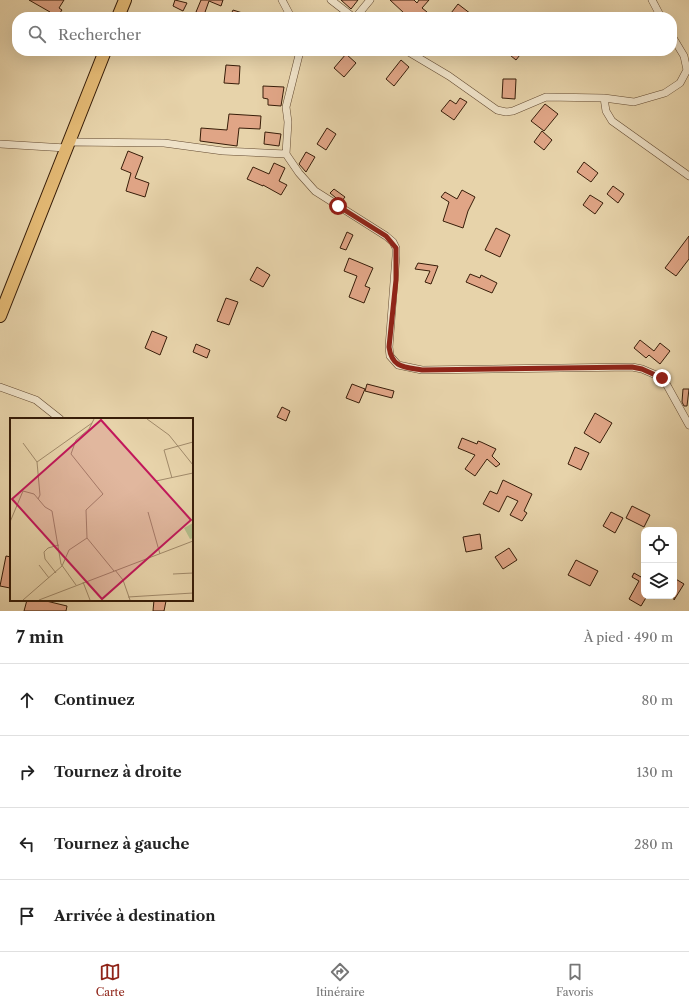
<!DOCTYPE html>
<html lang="fr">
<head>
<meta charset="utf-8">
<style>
  body { margin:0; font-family:"Libre Caslon Text",serif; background:#f6f6f6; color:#222 }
  .controls { position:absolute; right:12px; bottom:12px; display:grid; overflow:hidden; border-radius:8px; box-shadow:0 4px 16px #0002 }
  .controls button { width:36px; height:36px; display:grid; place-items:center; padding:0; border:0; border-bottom:1px solid #e0e0e0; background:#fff; color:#222; font:20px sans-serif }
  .stop { position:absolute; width:12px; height:12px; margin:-9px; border:3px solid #8f2418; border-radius:50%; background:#fff }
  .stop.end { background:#8f2418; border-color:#fff; box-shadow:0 1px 4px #0008 }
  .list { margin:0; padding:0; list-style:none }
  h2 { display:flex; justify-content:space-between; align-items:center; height:52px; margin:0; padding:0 16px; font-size:17px }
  h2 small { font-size:13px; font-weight:400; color:#767676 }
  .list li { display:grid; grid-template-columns:26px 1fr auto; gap:12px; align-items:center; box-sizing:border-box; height:72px; padding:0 16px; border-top:1px solid #e0e0e0 }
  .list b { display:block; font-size:15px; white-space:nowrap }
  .list em { font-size:13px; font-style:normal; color:#767676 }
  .icon { flex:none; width:22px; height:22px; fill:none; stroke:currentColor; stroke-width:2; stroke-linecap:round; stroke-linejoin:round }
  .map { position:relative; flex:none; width:689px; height:611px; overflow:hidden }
  .search { position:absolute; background:#fff; box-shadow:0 4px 16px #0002; left:12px; right:12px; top:12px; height:44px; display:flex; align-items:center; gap:10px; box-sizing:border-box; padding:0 14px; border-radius:16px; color:#767676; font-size:15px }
  .sheet { height:340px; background:#fff }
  nav { display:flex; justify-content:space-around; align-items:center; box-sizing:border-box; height:56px; border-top:1px solid #e0e0e0; background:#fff; font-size:11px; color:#767676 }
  nav a { display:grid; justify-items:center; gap:2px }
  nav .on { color:#8f2418 }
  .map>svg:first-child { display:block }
  .building { fill:#e0a586; stroke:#371d09 }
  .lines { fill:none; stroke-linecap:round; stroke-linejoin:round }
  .minor-casing { stroke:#634a31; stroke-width:8 }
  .primary-casing { stroke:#371d09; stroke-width:14 }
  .minor { stroke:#efe2c8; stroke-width:7 }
  .primary { stroke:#e4ba75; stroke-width:12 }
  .route { stroke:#8f2418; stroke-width:5 }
  .inset-road { fill:none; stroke:#a18a6a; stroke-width:1 }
  .view { fill:#c2185b; fill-opacity:0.15; stroke:#c2185b; stroke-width:2 }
  .inset-edge { fill:none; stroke:#371d09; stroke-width:2 }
</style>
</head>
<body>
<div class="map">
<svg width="689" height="611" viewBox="0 0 689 611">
  <rect width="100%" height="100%" fill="#e7d3aa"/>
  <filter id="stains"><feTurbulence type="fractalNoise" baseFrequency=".005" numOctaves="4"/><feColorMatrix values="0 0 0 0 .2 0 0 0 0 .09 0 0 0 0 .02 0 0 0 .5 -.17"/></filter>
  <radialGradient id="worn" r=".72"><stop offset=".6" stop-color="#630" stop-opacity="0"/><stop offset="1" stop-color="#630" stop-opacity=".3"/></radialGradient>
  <path class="building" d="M29,0h35l-5,8 3,2 -5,7 -8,-3 1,-2z
    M175,0l12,3 -4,8 -10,-5z
    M201,0h22l-2,6 -12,-5 -5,14 -8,-3z
    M341,0h17l-7,9z
    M390,0h24l3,3 2,-3h10l-7,8 5,4 -5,5h-22l4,-4z
    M458,4l13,10 -3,3h-20z
    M233,10l19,6 -1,1h-21z
    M505,51h18l-7,9z
    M346,54l10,9 -12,14 -10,-9z
    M401,60l8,7 -15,19 -8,-7z
    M226,65l14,1 -1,18 -15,-1z
    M503,79h13l-1,20 -13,-1z
    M263,86l21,1 -3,19 -13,-1v-6l-5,-1z
    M460,98l7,4 -13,18 -13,-9 9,-11 6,4z
    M545,104l13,10 -14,17 -13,-10z
    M229,114l32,2 -1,13 -21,-1 -2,18 -37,-5 1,-13 26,2z
    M327,128l9,6 -10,16 -9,-6z
    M542,131l10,9 -8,10 -10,-8z
    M265,132l16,2 -2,12 -15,-2z
    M128,151l15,6 -8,21 14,5 -4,14 -19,-6 5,-18 -10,-4z
    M306,152l9,5 -9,15 -7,-8z
    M584,162l14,11 -7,9 -14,-10z
    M274,163l11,5 -6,13 8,4 -6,10 -18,-10v1l-16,-7 6,-12 16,7z
    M613,186l11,8 -6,9 -11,-9z
    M334,189l11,8 -4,5 -11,-9z
    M462,190l13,7 -7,14 -5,17 -20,-7 6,-19 -8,-5 4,-5 12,7z
    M590,195l13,8 -8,11 -12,-9z
    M496,228l14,7 -10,22 -15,-7z
    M347,232l6,3 -7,15 -6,-2z
    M689,236v23l-13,17 -11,-8z
    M349,258l24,10 -8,18 5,2 -6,15 -15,-6 8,-21 -13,-5z
    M418,263l20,3 -7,18 -6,-2 5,-11 -15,-2z
    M257,267l13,8 -7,12 -13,-7z
    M470,274l10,4 1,-3 16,8 -5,10 -26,-11z
    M226,298l12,4 -9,23 -12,-4z
    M152,331l15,6 -7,18 -15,-7z
    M640,340l14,11 6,-8 10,8 -10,13 -11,-9 -3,3 -12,-10z
    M196,344l14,6 -3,8 -14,-6z
    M352,384l13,5 -6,14 -13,-5z
    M367,384l27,7 -2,7 -27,-7z
    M683,389h6l-2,17h-3l-2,-4z
    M282,407l8,4 -4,10 -9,-4z
    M595,413l17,10 -12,20 -16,-10z
    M462,438l15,6 1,-3 3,1 15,7 -4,7 8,8 -4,3 -9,-8 -12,17 -10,-7 10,-14 -17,-7z
    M575,447l14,6 -8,17 -13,-6z
    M503,480l29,14 -8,17 3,2 -5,8 -12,-6 8,-14 -11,-5 -8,16 -16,-8 7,-13 7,3z
    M632,506l18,9 -6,12 -18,-9z
    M611,512l12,6 -8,15 -12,-7z
    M480,534l2,15 -16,3 -3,-15z
    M509,548l8,12 -14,9 -8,-12z
    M6,556l5,1 -1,31 -10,-2z
    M576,560l22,11 -8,15 -22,-11z
    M644,572v24h3l-6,10 -12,-7 10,-18 -7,-4 2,-4 7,4z
    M674,578l10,6 -10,16z
    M27,600h15l25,6 -1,5h-42z
    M154,600l12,1 -2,10h-11z"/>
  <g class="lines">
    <defs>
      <path id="minor" d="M282,0l9,17
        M331,0l22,17
        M652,0l9,17
        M356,17l14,-17
        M300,51l-14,56 2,15 -2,32 13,19 16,18 71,45 7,6 3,6v8l-7,91 1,9 8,9 24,5 210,-3 10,2 21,9 26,47
        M407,51l42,25 48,34 9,2 7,-1 33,-14 58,1 30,4 31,-9 15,-10 7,-13 -3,-14 -12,-20
        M604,98l2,13 6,10 77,55
        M69,142l95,1 59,8 63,3
        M0,144l66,4
        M0,387l36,13 24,19"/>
      <path id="primary" d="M118,17l7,-17
        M0,316l105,-265"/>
    </defs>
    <use href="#minor" class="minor-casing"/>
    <use href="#primary" class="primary-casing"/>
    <use href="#minor" class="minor"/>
    <use href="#primary" class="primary"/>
  </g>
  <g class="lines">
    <path class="route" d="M338,206l48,30 10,12v32l-7,67c3,21 15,20 33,23l210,-3 10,2 20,9"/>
  </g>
  <g transform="translate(10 418)">
    <rect width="183" height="183" fill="#e7d3aa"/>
    <path d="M183,105v15l-3,1 -6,-11z" fill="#b2bd8b"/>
    <path class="inset-road" d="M137,1l22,16 24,30M13,25l14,19 3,33 -2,4M27,44l55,-39M162,60l-8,-28 29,-8M146,63l37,-8M138,94l12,42M0,104l13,-31 11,3 11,13 7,4 9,53 15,21M77,120l27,33M29,147l10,13M105,152l8,10 7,20M46,155l-11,-14 -1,-7 4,-4 11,-3M163,156l20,-1M73,164l7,18M118,179l65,-4M13,182l39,-34 7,-16 18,-12 -1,-28 17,-16 -32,-40 5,-14 13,-11 5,-10M29,182l154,-59"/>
    <path class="view" d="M91,2l90,100 -89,79 -90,-100z"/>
    <rect width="183" height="183" class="inset-edge"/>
  </g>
  <rect width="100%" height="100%" filter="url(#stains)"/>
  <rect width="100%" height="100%" fill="url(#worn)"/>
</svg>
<div class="controls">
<button><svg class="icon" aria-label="locate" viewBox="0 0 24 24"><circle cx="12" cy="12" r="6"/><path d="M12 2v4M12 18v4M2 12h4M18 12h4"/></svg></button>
<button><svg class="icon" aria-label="layers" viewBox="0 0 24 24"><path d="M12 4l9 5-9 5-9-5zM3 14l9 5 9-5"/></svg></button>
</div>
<div class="stop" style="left:338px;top:206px"></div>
<div class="stop end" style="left:662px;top:378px"></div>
<div class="search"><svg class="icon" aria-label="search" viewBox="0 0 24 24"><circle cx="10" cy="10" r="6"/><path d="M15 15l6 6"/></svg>Rechercher</div>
</div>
<section class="sheet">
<h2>7 min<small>À pied · 490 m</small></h2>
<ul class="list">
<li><svg class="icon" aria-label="ahead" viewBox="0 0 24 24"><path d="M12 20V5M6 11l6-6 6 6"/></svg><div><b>Continuez</b></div><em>80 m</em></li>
<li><svg class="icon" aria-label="right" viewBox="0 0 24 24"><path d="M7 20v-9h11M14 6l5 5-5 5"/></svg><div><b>Tournez à droite</b></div><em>130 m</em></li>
<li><svg class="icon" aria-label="left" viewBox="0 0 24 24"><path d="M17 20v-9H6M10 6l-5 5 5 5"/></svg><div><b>Tournez à gauche</b></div><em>280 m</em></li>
<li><svg class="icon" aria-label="arrive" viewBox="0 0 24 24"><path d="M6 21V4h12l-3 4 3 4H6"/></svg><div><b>Arrivée à destination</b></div></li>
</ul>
</section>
<nav>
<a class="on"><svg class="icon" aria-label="map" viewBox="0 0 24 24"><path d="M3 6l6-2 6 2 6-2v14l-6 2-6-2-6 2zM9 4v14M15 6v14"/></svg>Carte</a>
<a><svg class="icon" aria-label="directions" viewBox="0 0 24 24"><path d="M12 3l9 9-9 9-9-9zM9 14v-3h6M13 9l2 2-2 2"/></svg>Itinéraire</a>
<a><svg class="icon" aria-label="saved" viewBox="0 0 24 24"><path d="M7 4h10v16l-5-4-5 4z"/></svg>Favoris</a>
</nav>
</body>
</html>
